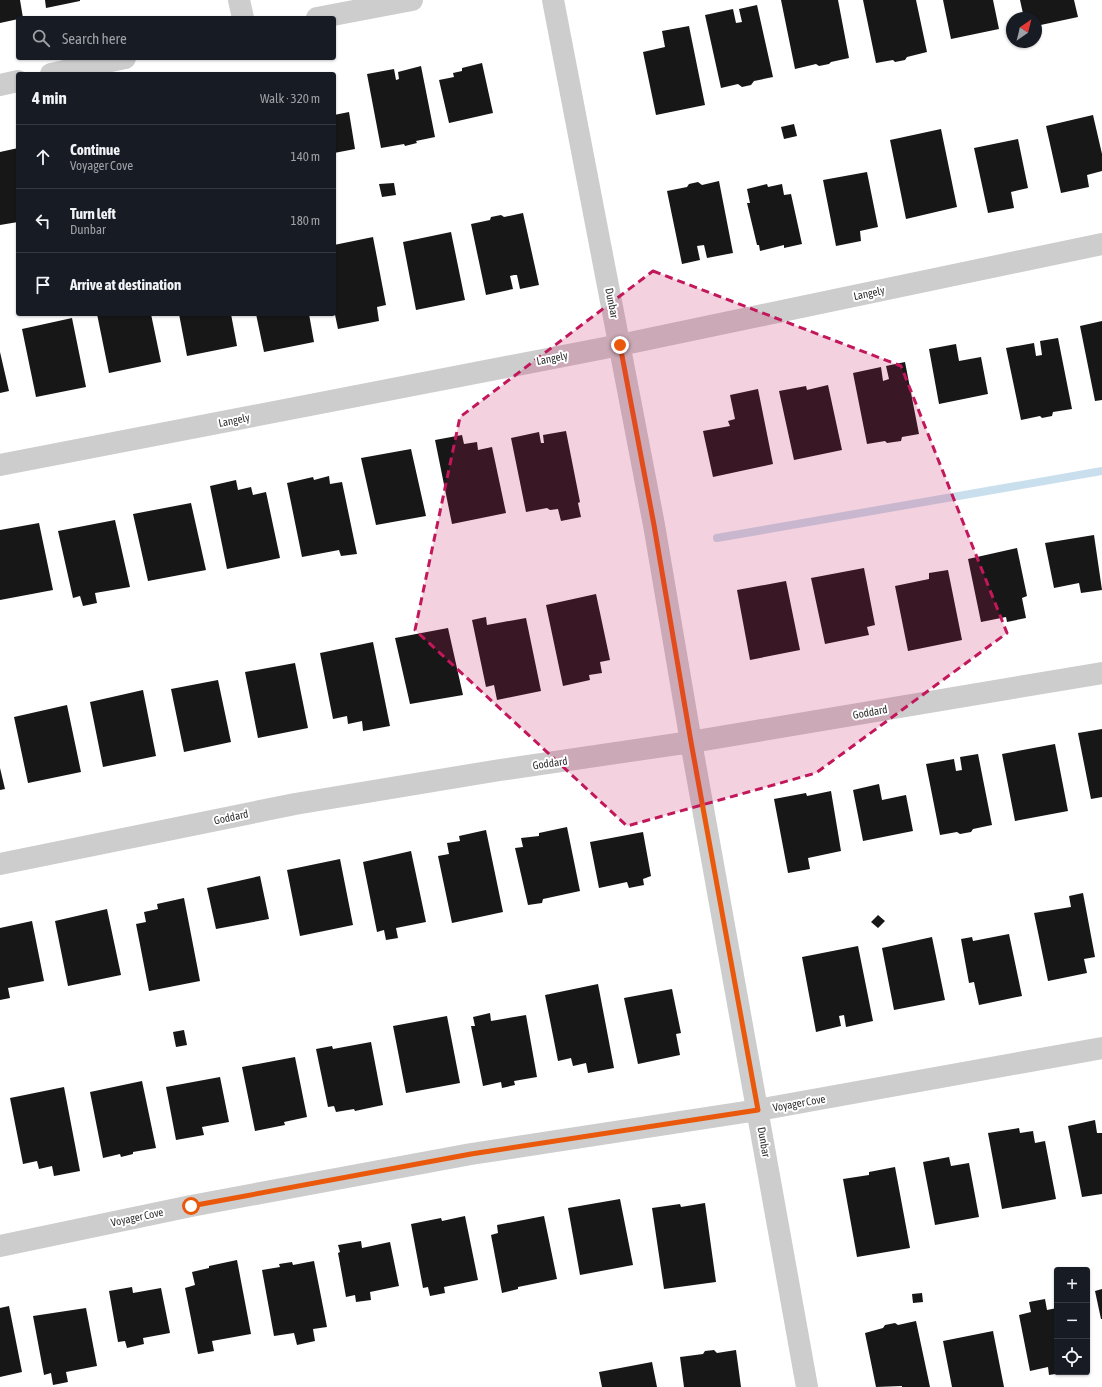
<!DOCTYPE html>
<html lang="en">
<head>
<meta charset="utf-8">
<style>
  body { margin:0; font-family:"Asap Condensed",sans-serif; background:#242831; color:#f1f3f6 }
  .controls { position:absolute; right:12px; bottom:12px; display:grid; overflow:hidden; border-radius:4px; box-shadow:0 1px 3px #0004 }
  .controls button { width:36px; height:36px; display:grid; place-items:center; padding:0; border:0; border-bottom:1px solid #363941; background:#171b24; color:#f1f3f6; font:20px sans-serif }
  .compass { position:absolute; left:1006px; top:12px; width:36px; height:36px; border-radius:50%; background:#171b24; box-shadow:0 1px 3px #0004; rotate:35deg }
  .stop { position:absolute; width:12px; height:12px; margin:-9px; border:3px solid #ea580c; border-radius:50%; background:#fff }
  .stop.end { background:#ea580c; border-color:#fff; box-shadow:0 1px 4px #0008 }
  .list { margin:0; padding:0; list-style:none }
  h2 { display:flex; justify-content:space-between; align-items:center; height:52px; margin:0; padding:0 16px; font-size:17px }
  h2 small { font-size:13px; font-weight:400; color:#9ea1a6 }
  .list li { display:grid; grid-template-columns:26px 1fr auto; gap:12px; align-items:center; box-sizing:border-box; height:64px; padding:0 16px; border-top:1px solid #363941 }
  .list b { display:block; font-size:15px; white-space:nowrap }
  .list p { margin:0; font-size:13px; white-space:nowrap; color:#9ea1a6 }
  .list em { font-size:13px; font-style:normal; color:#9ea1a6 }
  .icon { flex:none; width:22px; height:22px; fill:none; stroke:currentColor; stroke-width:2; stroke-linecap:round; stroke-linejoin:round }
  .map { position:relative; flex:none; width:1102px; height:1387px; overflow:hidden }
  .search { position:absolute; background:#171b24; box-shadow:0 1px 3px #0004; left:16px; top:16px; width:320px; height:44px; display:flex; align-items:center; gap:10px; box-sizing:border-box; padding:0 14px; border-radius:4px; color:#9ea1a6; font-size:15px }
  .panel { position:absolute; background:#171b24; box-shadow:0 1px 3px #0004; left:16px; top:72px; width:320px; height:244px; border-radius:4px }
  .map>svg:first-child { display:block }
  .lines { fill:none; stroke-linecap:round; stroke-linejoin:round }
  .stream { stroke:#cadfed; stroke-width:8 }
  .building { fill:#171717 }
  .minor { stroke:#cdcdcd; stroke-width:22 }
  .route { stroke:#ea580c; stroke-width:5 }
  .marked { fill:#c2185b; fill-opacity:0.2; stroke:#c2185b; stroke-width:3; stroke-dasharray:8 5; stroke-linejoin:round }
  .labels { text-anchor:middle; stroke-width:4; stroke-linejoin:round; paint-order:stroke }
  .street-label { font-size:11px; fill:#303030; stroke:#fff }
</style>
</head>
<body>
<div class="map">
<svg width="1102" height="1387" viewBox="0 0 1102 1387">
  <rect width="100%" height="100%" fill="#fff"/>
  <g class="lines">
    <path class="stream" d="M717,538l385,-67"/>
  </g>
  <path class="building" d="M0,0h20l3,18 -23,5z
    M45,0h35v1l-34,7z
    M781,0h57l11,58 -18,4 -2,2 -10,2 -3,-2 -21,5z
    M863,0h53l11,52 -20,5 -2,3 -10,2 -2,-2 -17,3z
    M943,0h50l6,29 -48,10z
    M1020,0h54l4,17 -42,9v-8h-12z
    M757,5l16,72 -19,4 -3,4 -9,2 -4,-3 -17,4 -16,-73 28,-6 3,14 6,-1 -3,-13z
    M689,26l16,79 -49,10 -13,-63 22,-5 -3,-16z
    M482,63l11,50 -44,10 -10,-43 15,-3 -1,-4 9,-2v-3z
    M421,66l14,71 -19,4 1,2 -12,3 -1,-2 -23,4 -14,-74 27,-5 2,11 3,-1 -1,-7z
    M349,112l6,37 -21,4v-38z
    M1093,115l9,39v17l-15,4 2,12 -28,6 -15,-67z
    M794,124l3,12 -13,3 -3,-12z
    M941,129l16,78 -51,12 -16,-79z
    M1018,139l10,49 -17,4 3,16 -26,5 -14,-65z
    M18,148v74l-18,3v-73z
    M867,172l11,55 -18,4 1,10 -25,5 -13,-66z
    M719,181l14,72 -26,5 -3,-13 -7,1 3,14 -18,4 -15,-73 20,-4 2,-3 9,-2 4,3z
    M394,183l2,12 -14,2 -3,-13z
    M767,184l1,3 14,-3 2,11 7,-1 11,50 -18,4v-3l-24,6 -1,-6h-2l-10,-42h3l-3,-14z
    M523,213l16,72 -19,4 -3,-14h-3l-4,1 3,13 -27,6 -15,-71 19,-4 1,-3 10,-2 3,2z
    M451,232l14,68 -49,10 -13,-68z
    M373,237l13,68 -9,2 2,14 -41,8 -4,-19v-65z
    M97,314h54l10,48 -52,11z
    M179,314h52l6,32 -50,10z
    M256,314h53l5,28 -50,10z
    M72,318l14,69 -50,10 -14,-68z
    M1102,321v79l-7,1 -15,-75z
    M1058,338l14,71 -19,3 -1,4 -10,2 -2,-2 -19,4 -15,-72 28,-5 2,13 6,-1 -2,-14z
    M956,344l3,17 22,-4 7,37 -49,10 -10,-55z
    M0,352l9,39 -9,2z
    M905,362l14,72 -17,3 -1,4 -14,2 -2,-2 -18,3 -14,-71 28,-6 2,14 6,-2 -3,-13z
    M828,385l14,65 -48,10 -15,-69 27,-5 1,4z
    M758,389l15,75 -60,13 -10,-46 27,-5 -2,-5 7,-2 -5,-24z
    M566,431l14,71 -2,1 3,14 -20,4 -3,-12 -8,1 -3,-2 -21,4 -15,-74 28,-6 2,11h3l-1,-8z
    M462,435l2,9 13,-2 1,8 14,-3 14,66 -54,11 -17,-84z
    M411,449l15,67 -50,9 -15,-67z
    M329,476l1,8 12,-2 15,72 -16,2 -2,-6 -37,7 -15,-74 26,-6 1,3z
    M236,480l2,10 13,-3 2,8 13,-3 14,66 -53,11 -17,-83z
    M191,503l15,67 -58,11 -15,-67z
    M115,520l15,67 -35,6 2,10 -14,3 -3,-10 -7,2 -15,-67z
    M39,523l14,67 -53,10v-70z
    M1094,535l8,55 -21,3 -2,-10 -25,5 -9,-45z
    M1017,548l10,48 -5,2 4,20 -19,4 -1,-5 -25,5 -13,-63z
    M864,568l11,57 -8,2 2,8 -44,9 -14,-66z
    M948,570l14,70 -54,11 -13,-65 34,-7v-6z
    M786,581l14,69 -50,10 -13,-70z
    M596,594l14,66 -10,2 2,11 -13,2 1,5 -27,6 -17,-81z
    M486,617l1,8 39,-7 15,73 -44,9 -3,-15 -8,2 -14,-67z
    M448,628l15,67 -53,9 -15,-66z
    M373,642l17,84 -27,5 -1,-10 -14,3 -1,-8 -14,3 -13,-66z
    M295,663l13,65 -50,10 -13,-66z
    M218,680l13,62 -47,10 -13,-63z
    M143,690l13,66 -53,11 -13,-65z
    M67,705l14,67 -53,11 -14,-66z
    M1102,729v68l-11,2 -13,-66z
    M1055,744l13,67 -53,10 -13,-67z
    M978,754l14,71 -19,4 -2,3 -11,2 -3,-2 -17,3 -14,-71 28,-5 2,12 6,-1 -2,-13z
    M0,768l5,21 -5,1z
    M879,784l3,16 24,-5 7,36 -50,10 -10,-51z
    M831,791l10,60 -33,7 2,11 -22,4 -14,-74 32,-6 1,3z
    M567,827l13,64 -37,8 -1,4 -14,2 -13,-57 8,-1 -2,-9 18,-2v-3z
    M486,830l17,82 -51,11 -14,-67 11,-2 -2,-11 13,-2 -1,-5z
    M643,832l8,44 -8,3 1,6 -15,3 -2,-6 -28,6 -9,-46z
    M411,851l15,71 -30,6 2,10 -12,2 -2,-10 -7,2 -14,-70z
    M340,859l13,66 -53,11 -13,-66z
    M260,876l9,43 -53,10 -9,-41z
    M1083,893l12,64 -11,2 3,14 -39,8 -14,-68 37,-6 -2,-11z
    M184,898l16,83 -51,10 -13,-67 10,-2 -2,-10 14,-3 -1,-5z
    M107,909l14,66 -53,11 -13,-65z
    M878,915l7,6 -7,7 -7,-6z
    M32,921l12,60 -36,7 2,10 -10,2v-72z
    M1009,934l13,62 -43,9 -5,-23 -5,1 -8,-44 11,-2 1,4z
    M932,937l13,63 -51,10 -12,-62z
    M858,946l15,75 -27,6 -2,-12 -5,1 2,10 -25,6 -14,-75z
    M598,984l16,84 -26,5 -2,-10 -13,3 -2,-8 -13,3 -13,-66z
    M672,989l9,44 -5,1 4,21 -42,9 -14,-66z
    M490,1013l1,8 35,-6 11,62 -23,4 1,4 -13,3 -1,-6 -18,4 -12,-60h4l-2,-9z
    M447,1016l13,67 -54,10 -13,-67z
    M184,1030l3,15 -11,2 -3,-15z
    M371,1042l12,63 -28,6 -1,-2 -18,3 -2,-6 -6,1 -12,-58 16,-3 1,3z
    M295,1057l12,60 -23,5 1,3 -30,6 -13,-64z
    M220,1077l9,45 -27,5 2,8 -28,5 -10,-53z
    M142,1081l14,67 -23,4v2l-12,3 -1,-3 -17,4 -13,-66z
    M64,1087l16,84 -26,5 -2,-10 -13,3 -2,-8 -14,3 -13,-66z
    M1095,1120l2,13h5v61l-20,3 -14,-71z
    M1019,1128l1,5 13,-2 2,12 10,-2 11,58 -54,10 -14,-76z
    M949,1157l2,9 18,-3 10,54 -44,8 -12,-63z
    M895,1167l15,81 -53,9 -14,-78 26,-4v-3z
    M620,1199l13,66 -53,10 -12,-67z
    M705,1203l11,79 -52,7 -12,-81 28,-4 1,3z
    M465,1216l13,64 -34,7 1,6 -15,3 -2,-9 -5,1 -12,-64 30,-6 1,3z
    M544,1216l13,63 -39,8v2l-16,4 -11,-58 7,-2 -1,-8z
    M361,1241l1,7 28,-6 9,44 -29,6 1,8 -15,2 -1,-7 -9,2 -8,-44 2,-1 -2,-7z
    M237,1260l14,74 -39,7 2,10 -16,3 -13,-66 10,-3 -3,-13 17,-4v-2z
    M314,1261l13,66 -14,2 2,12 -18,4 -3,-12 -20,3 -12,-66 18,-3 -1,-3 13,-2 1,3z
    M132,1287l1,6 28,-5 9,45 -27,5 1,6 -17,4 -2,-7 -7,1 -9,-51z
    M1102,1289v30h-1l-6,-28z
    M922,1293l1,9 -10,1 -1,-9z
    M1045,1299l2,11 10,-2v64l5,1 -13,2 -1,-8 -18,4 -11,-56 12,-3 -2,-10z
    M9,1306l13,66 -22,5v-69z
    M86,1308l11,58 -31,6 2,10 -15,3 -2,-12 -7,2 -11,-59z
    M916,1321l14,66h-28v-1l-26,1 -11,-54 18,-5 2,-3 10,-2 3,2z
    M993,1331l11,56h-52l-9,-46z
    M714,1350l3,3 19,-3 5,37h-57l-4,-30 23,-3 2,-3z
    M652,1362l5,25h-55l-3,-15z"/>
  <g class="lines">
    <path class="minor" d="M239,0l4,18
      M553,0l101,525 37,217 116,645
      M317,18l95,-18
      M51,74l74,-16
      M0,85l18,-4
      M0,465l620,-120 482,-101
      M0,864l295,-60 205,-34 191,-28 411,-69
      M0,1246l191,-40 280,-52 287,-44 344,-62"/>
  </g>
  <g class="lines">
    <path class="route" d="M191,1206l280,-52 287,-44 -67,-368 -37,-217 -34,-180"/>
  </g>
  <path class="marked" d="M653,271l248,95 106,267 -191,140 -189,53 -212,-196 45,-213z"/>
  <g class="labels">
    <g class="street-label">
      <text transform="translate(869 293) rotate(-12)" y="4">Langely</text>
      <text transform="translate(612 303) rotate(79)" y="4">Dunbar</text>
      <text transform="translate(552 358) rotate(-11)" y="4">Langely</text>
      <text transform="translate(234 420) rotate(-11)" y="4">Langely</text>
      <text transform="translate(870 712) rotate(-10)" y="4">Goddard</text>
      <text transform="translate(550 763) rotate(-8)" y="4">Goddard</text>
      <text transform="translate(231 817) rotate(-12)" y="4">Goddard</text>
      <text transform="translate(799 1103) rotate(-10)" y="4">Voyager Cove</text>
      <text transform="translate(764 1142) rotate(80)" y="4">Dunbar</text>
      <text transform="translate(137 1217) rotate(-12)" y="4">Voyager Cove</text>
    </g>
  </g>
</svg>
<div class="controls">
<button>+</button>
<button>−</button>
<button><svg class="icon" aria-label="locate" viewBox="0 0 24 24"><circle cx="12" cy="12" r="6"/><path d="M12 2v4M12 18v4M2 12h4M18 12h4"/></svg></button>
</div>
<svg class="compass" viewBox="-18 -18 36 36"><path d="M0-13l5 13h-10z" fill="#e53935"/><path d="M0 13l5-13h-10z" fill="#9ea1a6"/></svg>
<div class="stop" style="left:191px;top:1206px"></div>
<div class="stop end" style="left:620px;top:345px"></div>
<div class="search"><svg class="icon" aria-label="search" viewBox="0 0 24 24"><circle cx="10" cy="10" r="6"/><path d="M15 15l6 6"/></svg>Search here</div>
<section class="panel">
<h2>4 min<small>Walk · 320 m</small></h2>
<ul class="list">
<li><svg class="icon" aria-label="ahead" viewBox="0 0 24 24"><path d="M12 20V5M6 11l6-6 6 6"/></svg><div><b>Continue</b><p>Voyager Cove</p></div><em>140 m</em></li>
<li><svg class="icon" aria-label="left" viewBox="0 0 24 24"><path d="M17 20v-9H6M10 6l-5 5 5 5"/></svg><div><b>Turn left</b><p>Dunbar</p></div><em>180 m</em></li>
<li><svg class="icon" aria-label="arrive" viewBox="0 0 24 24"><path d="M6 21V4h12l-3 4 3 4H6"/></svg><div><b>Arrive at destination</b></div></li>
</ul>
</section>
</div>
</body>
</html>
